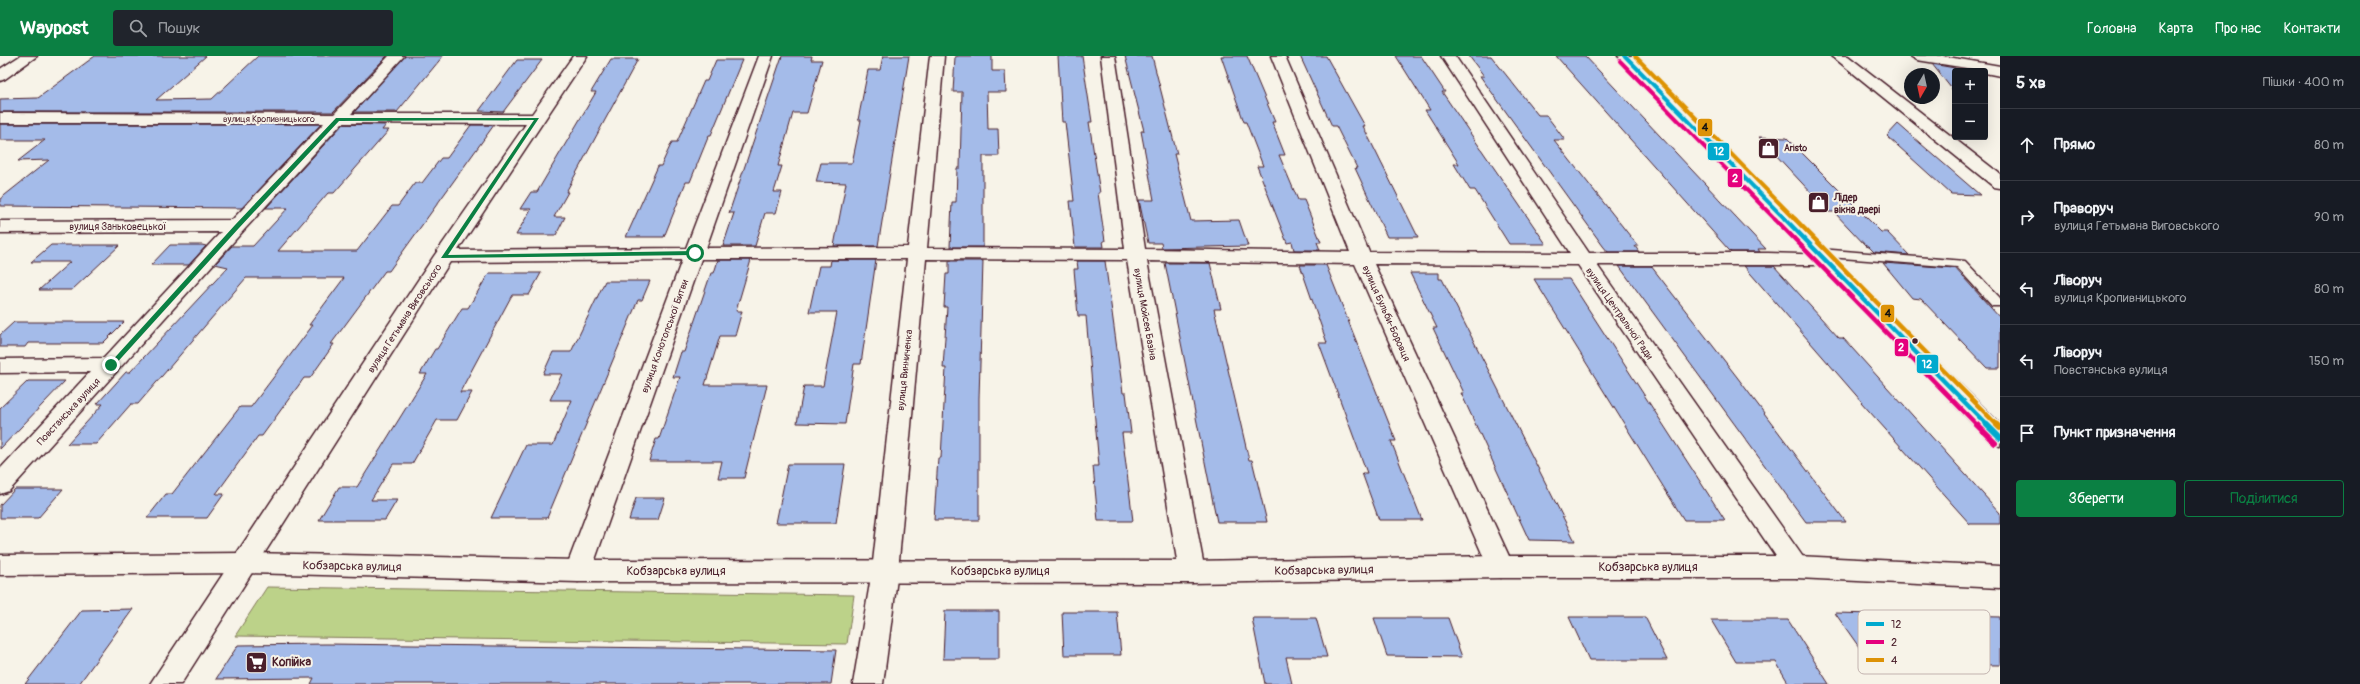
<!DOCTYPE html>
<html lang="uk">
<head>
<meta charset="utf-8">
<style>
  body { margin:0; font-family:Pangolin,sans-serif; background:#20242c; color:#f1f3f6 }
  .controls { position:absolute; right:12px; top:12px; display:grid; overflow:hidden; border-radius:4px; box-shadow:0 4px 16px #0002 }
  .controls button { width:36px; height:36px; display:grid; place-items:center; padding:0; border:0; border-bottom:1px solid #363941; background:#171b24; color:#f1f3f6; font:20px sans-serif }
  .compass { position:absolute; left:1904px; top:12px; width:36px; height:36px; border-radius:50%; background:#171b24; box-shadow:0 4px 16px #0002; rotate:189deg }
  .stop { position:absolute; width:12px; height:12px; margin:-9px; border:3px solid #0b8043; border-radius:50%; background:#fff }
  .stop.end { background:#0b8043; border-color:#fff; box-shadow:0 1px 4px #0008 }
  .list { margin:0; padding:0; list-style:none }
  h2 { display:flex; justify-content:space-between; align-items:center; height:52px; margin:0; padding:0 16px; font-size:17px }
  h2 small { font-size:13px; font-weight:400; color:#9ea1a6 }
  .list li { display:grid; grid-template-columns:26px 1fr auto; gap:12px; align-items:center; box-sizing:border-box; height:72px; padding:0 16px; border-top:1px solid #363941 }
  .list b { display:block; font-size:15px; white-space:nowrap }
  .list p { margin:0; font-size:13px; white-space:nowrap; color:#9ea1a6 }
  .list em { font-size:13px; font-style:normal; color:#9ea1a6 }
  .actions { display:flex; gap:8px; padding:12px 16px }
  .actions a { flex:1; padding:9px 0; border:1px solid #0b8043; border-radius:4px; text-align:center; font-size:14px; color:#0b8043 }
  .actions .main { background:#0b8043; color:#fff }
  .icon { flex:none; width:22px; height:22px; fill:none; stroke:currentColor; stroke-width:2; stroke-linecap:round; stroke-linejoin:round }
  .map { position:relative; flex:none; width:2000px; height:628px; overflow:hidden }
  header { display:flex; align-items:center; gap:24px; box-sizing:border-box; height:56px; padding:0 20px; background:#0b8043; color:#fff }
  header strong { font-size:19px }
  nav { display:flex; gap:22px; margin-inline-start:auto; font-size:14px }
  .search { width:280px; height:36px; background:#20242c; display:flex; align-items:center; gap:10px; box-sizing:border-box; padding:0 14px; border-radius:4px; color:#9ea1a6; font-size:15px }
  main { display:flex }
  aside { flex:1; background:#171b24 }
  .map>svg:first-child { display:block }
  .green { fill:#bcd289; stroke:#83785a }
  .building { fill:#a4bbe9; stroke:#4a1f2b }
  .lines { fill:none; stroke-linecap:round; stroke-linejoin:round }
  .service-casing { stroke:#4a1f2b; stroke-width:3 }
  .minor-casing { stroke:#4a1f2b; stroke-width:3 }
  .tertiary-casing { stroke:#4a1f2b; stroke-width:3 }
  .primary-casing { stroke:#4a1f2b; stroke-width:3 }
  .service { fill:#f7f3e8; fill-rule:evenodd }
  .minor { fill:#f7f3e8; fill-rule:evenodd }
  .tertiary { fill:#f7f3e8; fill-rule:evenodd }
  .primary { fill:#f7f3e8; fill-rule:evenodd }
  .bus-1-far2-casing { stroke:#f7f3e8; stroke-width:6 }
  .bus-1-far1-casing { stroke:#f7f3e8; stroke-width:8 }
  .bus-1-casing { stroke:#f7f3e8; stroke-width:9 }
  .bus-2-far2-casing { stroke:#f7f3e8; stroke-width:6 }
  .bus-2-far1-casing { stroke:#f7f3e8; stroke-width:8 }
  .bus-2-casing { stroke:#f7f3e8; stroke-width:9 }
  .bus-3-far2-casing { stroke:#f7f3e8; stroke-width:6 }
  .bus-3-far1-casing { stroke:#f7f3e8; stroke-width:8 }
  .bus-3-casing { stroke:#f7f3e8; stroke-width:9 }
  .bus-1-far2 { stroke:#00a9ce; stroke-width:4 }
  .bus-1-far1 { stroke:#00a9ce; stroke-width:4.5 }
  .bus-1 { stroke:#00a9ce; stroke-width:6 }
  .bus-2-far2 { stroke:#e5007d; stroke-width:4 }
  .bus-2-far1 { stroke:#e5007d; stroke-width:4.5 }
  .bus-2 { stroke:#e5007d; stroke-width:6 }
  .bus-3-far2 { stroke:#dd9206; stroke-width:4 }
  .bus-3-far1 { stroke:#dd9206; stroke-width:4.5 }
  .bus-3 { stroke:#dd9206; stroke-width:6 }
  .route { fill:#0b8043 }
  .bus-dot { fill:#4a1f2b; stroke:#f7f3e8; stroke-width:1.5 }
  .labels { text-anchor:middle; stroke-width:4; stroke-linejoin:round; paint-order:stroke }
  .far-street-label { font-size:9px; fill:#4a1f2b; stroke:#f7f3e8 }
  .far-poi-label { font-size:9px; font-weight:bold; fill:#4a1f2b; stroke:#f7f3e8; text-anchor:start }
  .poi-label { font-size:10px; font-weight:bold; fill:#4a1f2b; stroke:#f7f3e8; text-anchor:start }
  .street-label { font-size:10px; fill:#4a1f2b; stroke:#f7f3e8 }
  .near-street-label { font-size:12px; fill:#4a1f2b; stroke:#f7f3e8 }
  .near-poi-label { font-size:12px; font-weight:bold; fill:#4a1f2b; stroke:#f7f3e8; text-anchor:start }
  .key { fill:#f7f3e8; stroke:#c3b3af; stroke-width:1 }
  .key-label { font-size:11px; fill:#4a1f2b }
  .line-badge { stroke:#f7f3e8; stroke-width:1.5 }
  .badge-label { font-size:11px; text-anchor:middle; font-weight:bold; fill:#fff }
  .pale-badge-label { font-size:11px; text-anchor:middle; font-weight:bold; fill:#111 }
</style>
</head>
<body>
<header>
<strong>Waypost</strong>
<div class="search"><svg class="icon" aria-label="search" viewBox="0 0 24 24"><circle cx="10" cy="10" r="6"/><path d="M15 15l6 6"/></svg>Пошук</div>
<nav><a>Головна</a><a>Карта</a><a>Про нас</a><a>Контакти</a></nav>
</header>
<main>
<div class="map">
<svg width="2000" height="628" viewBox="0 0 2000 628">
  <rect width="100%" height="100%" fill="#f7f3e8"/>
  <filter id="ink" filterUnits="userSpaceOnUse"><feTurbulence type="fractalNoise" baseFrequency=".025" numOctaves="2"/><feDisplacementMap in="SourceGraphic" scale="8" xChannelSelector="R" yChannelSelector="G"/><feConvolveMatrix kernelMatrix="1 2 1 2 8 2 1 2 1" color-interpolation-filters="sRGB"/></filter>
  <g filter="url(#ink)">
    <path class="green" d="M267,531l587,8 -7,49 -612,-8z"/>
    <path class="building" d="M95,0h111l-50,44 56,-1 46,-43h129l-54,56h-333v-13l38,-1z
      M405,0h38l-46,56h-43z
      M782,0h30l-1,4h11l-15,53h-14l-15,53h4l-8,26h8l-6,21h-11l-10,33h-32l11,-33h-5z
      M883,0h26l-31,190h-44l12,-63 -30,-1 5,-19h31l9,-43h-3l10,-50h12z
      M959,0h33v15h13l1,21h-19l1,37h10l1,27h-16v91h-33l2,-45h4l1,-34h3l2,-76h-9l2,-35z
      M1058,0h24l10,66h-3l11,71h-2l7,48h-2l1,6h-29l-5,-46h4l-9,-79h-3z
      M1125,0h27l25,98h-3l17,67 48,-1 9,26 -86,2 -1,-5h-13l-9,-43h15l-13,-69h3z
      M1221,0h26l28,66h-3l13,33h-6l19,45h6l17,42h-4l3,8h-26l-2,-8 -5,1 -30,-77h6l-17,-44h-2z
      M1300,0h26l39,70h-2l55,111h-31l-32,-69h2l-21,-42h-4z
      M1396,0h25l24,36h-3l104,152h-37l-34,-54h-5l-16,-26h5l-34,-54h5z
      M1469,0h22l47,59h8l19,25h-11l84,106h-3l4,6h-31l-5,-6 -123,-170h4z
      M1556,0h29l181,193h-8l2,3h-29l-3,-3z
      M611,3h27l-72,133h2l-14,25h11l-9,18h-40l15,-26h-11l11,-17h6l59,-100h-5z
      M517,4h25l-39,52 -24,-1z
      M716,4h26l-31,75h-2l-19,47h-4l-22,55h-38l32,-71h3l11,-24h5l27,-61h3z
      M1932,8l23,4v25z
      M0,68h321l-79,84 -242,-2v-7l49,-39 -31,1 27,-21h-45z
      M343,68l43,1 -4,5h7l-55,63h-6l-50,58h79l35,-45h6l17,-23h7l19,-25h6l24,-33h23l-105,146h-4l-54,73h3l-24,34h-6l-42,58h-4l-42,58h8l-17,24h-60l19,-24h6l68,-87h11l62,-82h-4l35,-47h-98l-108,126h-7l-35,40h-29l36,-40h-6l29,-32h4l98,-105 -13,-3 17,-18h21l35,-38h-22z
      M1898,68l82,71 -29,-1 -64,-58z
      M1759,81l28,1 94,94h6l22,23 -35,-3 -5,-5 -3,-1 -32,-34h-5z
      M51,189h69l-48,45h-33l31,-28h-39z
      M170,189h32l4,1 -17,19h-38z
      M718,204h33l-15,51h6l-7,25h-15l-15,49h62l-23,93h-26l4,-17h-73l7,-22h3l21,-62h-7l8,-25h3l27,-79h3z
      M831,204h45l-15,104h-7l-9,60 -48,-1 7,-37h19l14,-74h-28l10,-46h11z
      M949,205h34l-4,137v122h-45l4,-62h3l5,-90h-3l4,-61h-3l2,-33h3z
      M1077,205h28l18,132h3l5,40h-9l11,88h-35l-5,-55h6l-13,-150h-8l-4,-47h4z
      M1165,207h45l11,46h-7l35,151h3l15,62h-50z
      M1883,207l72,5 45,50v50h-13l-66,-69 -9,-1z
      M1300,209h26l70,176h-5l31,79h-43l-17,-47h5l-48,-130h8z
      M1619,210h32l86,111 109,145h-40z
      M1744,210h30l65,72h4l157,175v11h-30l-109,-122h1z
      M489,217h52l-12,22h-17l-52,97h12l-15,28h-20l-25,44h-19l-22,36h26l-12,20h-66l20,-33h18l70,-113h-7l15,-25h2l25,-41h6z
      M1410,217h29v6h3l25,49 108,213 -46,-1 -68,-147h3l-31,-65h4z
      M1534,223h35l156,241h-41z
      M605,225h45l-8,19h-4l-91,218h-56l35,-73h27l19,-45h-22l12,-26h-19l10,-22h18z
      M14,266h110l-21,21h-75l-3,4h-25v-12z
      M28,325h37l-65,68v-41z
      M788,408h57l-9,59h-60z
      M15,433h48l-25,29h-38v-13z
      M636,442h29l-7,22h-29z
      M133,553l-54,75h-54l57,-74z
      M945,555h54v48h-56z
      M1062,556h55l4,43h-57z
      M1835,557l165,4v48l-129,-1z
      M1569,561h76l22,43h-78z
      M1252,562h64l11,39h-41l6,27h-27z
      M1374,562h74l14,39 -75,-1z
      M1711,564h77l41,64h-40l-13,-22h-40z
      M325,588h3l508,6 -5,34h-520l3,-6 -98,1 22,-34z"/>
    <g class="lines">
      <defs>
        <path id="service" d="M1820,193l145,12 35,37v8h-8l-35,-39 -141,-11 -2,-3z"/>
        <path id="minor" d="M20,0h17l-32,23 -5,2v-12z
          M389,0h15l-53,58h181l41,-58h14l-129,194 228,-2 73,-192h14l-67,192 202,-1 22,-191h14l-17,192 198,1 -24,-193h14l30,193 205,3 -79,-196h14l84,196 201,1 -129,-197h14l134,197h179l65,2 3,4 -3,4 -7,2h-229l213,302 -4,7 -9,4 -9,-4 -210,-309 -204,-1 140,303 -4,7 -9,4 -9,-4 -4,-7 -133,-303 -208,-3 58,311 -4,7 -9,4 -9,-4 -4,-7 -52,-312 -201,-1 -28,312 -15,113h-30l19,-113 35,-312h-206l-110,312 -4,7 -9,4 -9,-4 -4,-7 117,-311 -232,2 -269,422h-31l284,-428 92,-132 -184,-1 -98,107 -235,261 -9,3v-25l90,-97 -90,1v-14l104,-1 117,-126 -221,1v-12l232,-1 92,-97h-324v-10l334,1z
          M1832,0h16l152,118v14l-6,-1z
          M1910,0h32l58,10v10l-15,-3v-2l-68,-11z"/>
        <path id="tertiary" d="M245,497l333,7 614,1 309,-5h296l203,10v22l-203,-10h-296l-309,5 -614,-1 -333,-9 -245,2v-20z"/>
        <path id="primary" d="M1618,0h15l367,368v22l-8,-2z"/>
      </defs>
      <use href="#service" class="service-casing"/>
      <use href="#minor" class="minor-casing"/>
      <use href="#tertiary" class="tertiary-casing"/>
      <use href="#primary" class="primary-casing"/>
      <use href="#service" class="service"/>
      <use href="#minor" class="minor"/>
      <use href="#tertiary" class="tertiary"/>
      <use href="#primary" class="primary"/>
      <defs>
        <path id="bus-1-far2" d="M1625,0l161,164"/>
        <path id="bus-1-far1" d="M1785,163l203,207"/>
        <path id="bus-1" d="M1987,369l13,13"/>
        <path id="bus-2-far2" d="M1620,5l156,159"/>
        <path id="bus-2-far1" d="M1775,163l203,207"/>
        <path id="bus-2" d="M1977,369l18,18"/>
        <path id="bus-3-far2" d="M1635,0l161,164"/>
        <path id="bus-3-far1" d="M1795,163l203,207"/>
        <path id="bus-3" d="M1997,369l3,3"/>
      </defs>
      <use href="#bus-1-far2" class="bus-1-far2-casing"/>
      <use href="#bus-1-far1" class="bus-1-far1-casing"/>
      <use href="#bus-1" class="bus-1-casing"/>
      <use href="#bus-2-far2" class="bus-2-far2-casing"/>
      <use href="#bus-2-far1" class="bus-2-far1-casing"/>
      <use href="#bus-2" class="bus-2-casing"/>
      <use href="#bus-3-far2" class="bus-3-far2-casing"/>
      <use href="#bus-3-far1" class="bus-3-far1-casing"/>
      <use href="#bus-3" class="bus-3-casing"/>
      <use href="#bus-1-far2" class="bus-1-far2"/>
      <use href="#bus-1-far1" class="bus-1-far1"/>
      <use href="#bus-1" class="bus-1"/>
      <use href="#bus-2-far2" class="bus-2-far2"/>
      <use href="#bus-2-far1" class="bus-2-far1"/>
      <use href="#bus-2" class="bus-2"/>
      <use href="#bus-3-far2" class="bus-3-far2"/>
      <use href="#bus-3-far1" class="bus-3-far1"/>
      <use href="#bus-3" class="bus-3"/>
    </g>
  </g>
  <path class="route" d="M336,62h203l-91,137 247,-4 3,2 -3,2 -254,3 93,-138 -195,1 -100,107 -126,139h-4v-3l126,-139z"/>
  <defs>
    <symbol id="shop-square" viewBox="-11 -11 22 22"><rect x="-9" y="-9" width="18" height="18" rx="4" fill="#4a1f2b" stroke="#f7f3e8"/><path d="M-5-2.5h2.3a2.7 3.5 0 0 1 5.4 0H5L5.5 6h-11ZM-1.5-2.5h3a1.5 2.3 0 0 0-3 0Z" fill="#fff"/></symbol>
    <symbol id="supermarket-square" viewBox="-11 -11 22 22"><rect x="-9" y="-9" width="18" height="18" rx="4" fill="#4a1f2b" stroke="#f7f3e8"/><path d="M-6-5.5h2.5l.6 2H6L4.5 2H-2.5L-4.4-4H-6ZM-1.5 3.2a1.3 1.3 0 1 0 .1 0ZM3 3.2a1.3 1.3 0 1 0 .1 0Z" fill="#fff"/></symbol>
  </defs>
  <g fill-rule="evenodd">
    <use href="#shop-square" x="1756" y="80" width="25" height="25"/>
    <use href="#shop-square" x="1806" y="134" width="25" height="25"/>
    <use href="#supermarket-square" x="244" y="594" width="25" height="25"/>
  </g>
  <circle class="bus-dot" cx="1915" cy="285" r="3.5"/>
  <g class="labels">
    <g class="far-street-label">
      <text x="269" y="66">вулиця Кропивницького</text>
    </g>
    <g class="far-poi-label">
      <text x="1784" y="95">Aristo</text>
    </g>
    <g class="poi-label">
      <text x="1834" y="145">Лідер<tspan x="1834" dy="12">вікна двері</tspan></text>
    </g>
    <g class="street-label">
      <text x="118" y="174">вулиця Заньковецької</text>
      <text transform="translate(1387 257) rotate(66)" y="4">вулиця Бульби-Боровця</text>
      <text transform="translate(1620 257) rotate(55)" y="4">вулиця Центральної Ради</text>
      <text transform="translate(1146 258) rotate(80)" y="4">вулиця Мойсея Базіна</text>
      <text transform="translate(404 262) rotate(-57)" y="4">вулиця Гетьмана Виговського</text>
      <text transform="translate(664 280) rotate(-70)" y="4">вулиця Конотопської Битви</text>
      <text transform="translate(904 314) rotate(-84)" y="4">вулиця Винниченка</text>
      <text transform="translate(68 355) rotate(-47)" y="4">Повстанська вулиця</text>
    </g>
    <g class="near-street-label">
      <text transform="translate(352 510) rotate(1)" y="4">Кобзарська вулиця</text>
      <text x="1648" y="515">Кобзарська вулиця</text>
      <text transform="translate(1324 514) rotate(-1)" y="4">Кобзарська вулиця</text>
      <text x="676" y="519">Кобзарська вулиця</text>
      <text x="1000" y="519">Кобзарська вулиця</text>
    </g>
    <g class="near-poi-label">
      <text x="272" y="610">Копійка</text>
    </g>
  </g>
  <rect x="1858" y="554" width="132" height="64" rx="6" class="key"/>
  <rect x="1866" y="566" width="18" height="4" fill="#00a9ce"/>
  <rect x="1866" y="584" width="18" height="4" fill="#e5007d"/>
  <rect x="1866" y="602" width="18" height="4" fill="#dd9206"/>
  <g class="key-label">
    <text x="1891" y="572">12</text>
    <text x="1891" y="590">2</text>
    <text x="1891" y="608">4</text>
  </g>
  <g class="line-badge">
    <rect x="1697" y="62" width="16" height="19" rx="4" fill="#dd9206"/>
    <rect x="1707" y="86" width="23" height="19" rx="4" fill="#00a9ce"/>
    <rect x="1727" y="112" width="16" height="20" rx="4" fill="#e5007d"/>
    <rect x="1880" y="248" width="15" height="19" rx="4" fill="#dd9206"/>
    <rect x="1894" y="282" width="15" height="19" rx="4" fill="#e5007d"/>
    <rect x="1916" y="298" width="23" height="20" rx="4" fill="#00a9ce"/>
  </g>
  <g class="badge-label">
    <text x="1719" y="99">12</text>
    <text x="1735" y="126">2</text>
    <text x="1901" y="295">2</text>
    <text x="1927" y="312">12</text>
  </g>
  <g class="pale-badge-label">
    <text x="1705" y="75">4</text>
    <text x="1888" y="261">4</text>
  </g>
</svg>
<div class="controls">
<button>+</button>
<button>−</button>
</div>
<svg class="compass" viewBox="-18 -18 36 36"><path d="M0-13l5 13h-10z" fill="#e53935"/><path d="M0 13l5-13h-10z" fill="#9ea1a6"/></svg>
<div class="stop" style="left:695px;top:197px"></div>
<div class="stop end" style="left:111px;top:309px"></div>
</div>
<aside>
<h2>5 хв<small>Пішки · 400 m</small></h2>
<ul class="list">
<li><svg class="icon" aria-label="ahead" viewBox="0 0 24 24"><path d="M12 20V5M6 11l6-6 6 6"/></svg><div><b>Прямо</b></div><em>80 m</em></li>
<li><svg class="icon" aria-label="right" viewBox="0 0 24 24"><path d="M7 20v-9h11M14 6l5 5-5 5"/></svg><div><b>Праворуч</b><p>вулиця Гетьмана Виговського</p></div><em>90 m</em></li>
<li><svg class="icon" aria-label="left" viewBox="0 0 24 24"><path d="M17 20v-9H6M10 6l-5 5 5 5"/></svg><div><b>Ліворуч</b><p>вулиця Кропивницького</p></div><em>80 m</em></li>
<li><svg class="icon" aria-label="left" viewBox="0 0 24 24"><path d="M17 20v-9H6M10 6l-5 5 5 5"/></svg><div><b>Ліворуч</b><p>Повстанська вулиця</p></div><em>150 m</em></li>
<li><svg class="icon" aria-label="arrive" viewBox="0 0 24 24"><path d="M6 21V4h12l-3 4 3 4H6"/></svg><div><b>Пункт призначення</b></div></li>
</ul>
<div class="actions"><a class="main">Зберегти</a><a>Поділитися</a></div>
</aside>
</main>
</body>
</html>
